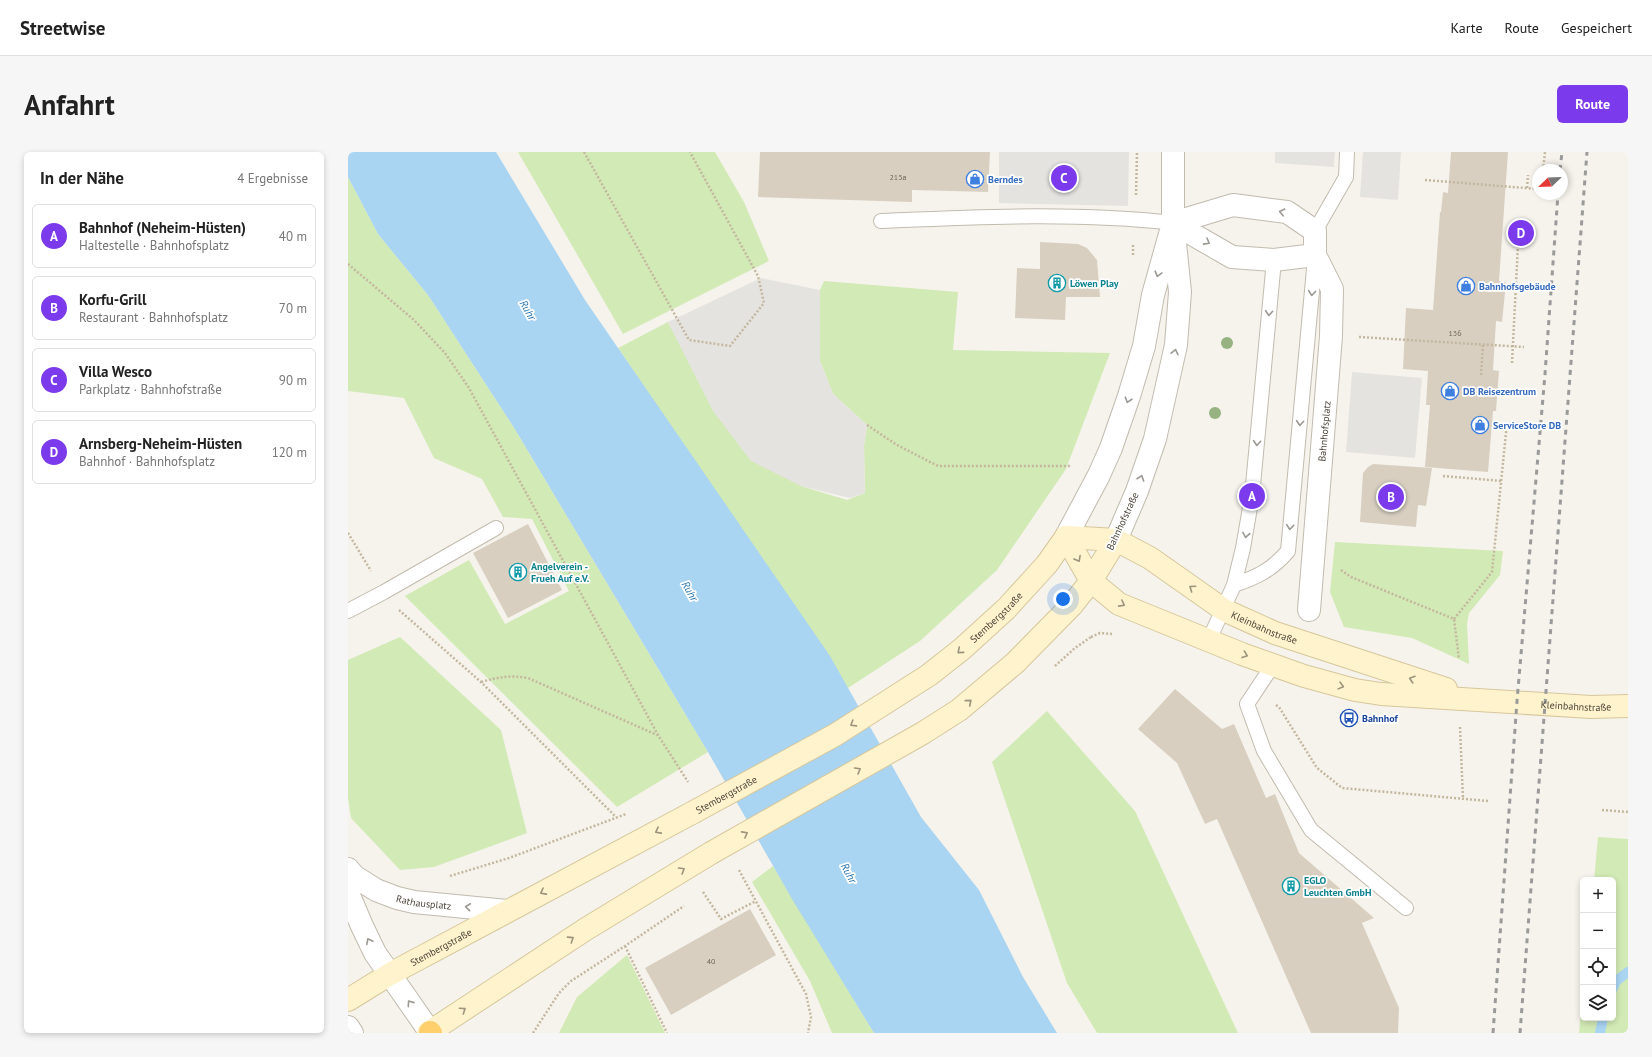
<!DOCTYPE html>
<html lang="de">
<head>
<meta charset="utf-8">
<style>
  body { margin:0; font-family:"PT Sans",sans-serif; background:#f6f6f6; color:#222 }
  .controls { position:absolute; right:12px; bottom:12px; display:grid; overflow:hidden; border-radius:6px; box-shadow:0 2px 6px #0003 }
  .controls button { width:36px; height:36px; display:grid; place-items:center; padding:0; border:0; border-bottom:1px solid #e0e0e0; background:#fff; color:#222; font:20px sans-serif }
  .compass { position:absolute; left:1184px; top:12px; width:36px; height:36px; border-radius:50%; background:#fff; box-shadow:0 2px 6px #0003; rotate:247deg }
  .you { position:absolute; left:715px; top:447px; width:14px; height:14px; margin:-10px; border:3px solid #fff; border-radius:50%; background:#1a73e8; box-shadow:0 0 0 6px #1a73e833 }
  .badge { display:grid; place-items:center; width:26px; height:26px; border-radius:50%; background:#7c3aed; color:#fff; font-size:13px; font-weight:700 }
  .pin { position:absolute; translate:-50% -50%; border:2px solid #fff; box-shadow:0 1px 4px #0006 }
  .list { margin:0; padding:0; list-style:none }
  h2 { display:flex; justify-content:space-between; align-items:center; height:52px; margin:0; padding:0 16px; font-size:17px }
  h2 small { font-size:13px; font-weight:400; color:#767676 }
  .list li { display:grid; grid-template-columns:26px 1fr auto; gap:12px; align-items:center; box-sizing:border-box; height:64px; margin:0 8px 8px; padding:0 8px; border:1px solid #e0e0e0; border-radius:6px }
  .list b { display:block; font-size:15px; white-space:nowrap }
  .list p { margin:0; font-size:13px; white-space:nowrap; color:#767676 }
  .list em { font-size:13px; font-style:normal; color:#767676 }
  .icon { flex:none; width:22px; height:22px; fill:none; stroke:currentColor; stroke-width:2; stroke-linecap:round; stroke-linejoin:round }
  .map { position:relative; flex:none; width:1280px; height:881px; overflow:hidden; border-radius:6px }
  header { display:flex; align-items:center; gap:24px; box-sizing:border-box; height:56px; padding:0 20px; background:#fff; border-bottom:1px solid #e0e0e0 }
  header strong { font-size:19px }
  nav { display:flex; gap:22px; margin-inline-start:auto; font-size:14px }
  .intro { display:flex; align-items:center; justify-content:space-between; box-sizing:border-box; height:96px; padding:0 24px }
  h1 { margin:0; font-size:28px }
  .button { padding:10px 18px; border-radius:6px; background:#7c3aed; color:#fff; font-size:14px; font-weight:700 }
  main { display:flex; gap:24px; padding:0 24px }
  aside { flex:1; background:#fff; border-radius:6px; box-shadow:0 2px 6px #0003 }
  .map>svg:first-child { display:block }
  .green { fill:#d2eab5 }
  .parking { fill:#e5e3e0 }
  .water { fill:#a9d4f2 }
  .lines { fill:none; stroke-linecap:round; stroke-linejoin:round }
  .stream { stroke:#a9d4f2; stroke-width:10 }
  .building { fill:#d8cfc1 }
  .service-casing { stroke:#c2bbae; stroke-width:16 }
  .minor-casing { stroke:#c2bbae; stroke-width:24 }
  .tertiary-casing { stroke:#c2bbae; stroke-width:24 }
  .secondary-casing { stroke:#d6c79b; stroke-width:24 }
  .motorway-casing { stroke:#e0a43c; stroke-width:24 }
  .path { stroke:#c4b79f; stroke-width:2.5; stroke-dasharray:2 2; stroke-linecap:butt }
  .service { stroke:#fff; stroke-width:14 }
  .minor { stroke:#fff; stroke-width:22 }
  .tertiary { stroke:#fff; stroke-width:22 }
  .secondary { stroke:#fff3cd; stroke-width:22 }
  .motorway { stroke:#ffcf6e; stroke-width:22 }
  .rail { stroke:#9a9a9a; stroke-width:3; stroke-dasharray:5 5; stroke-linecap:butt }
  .secondary-bridge-casing { stroke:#d6c79b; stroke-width:24; stroke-linecap:butt }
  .path-bridge { stroke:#c4b79f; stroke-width:2.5; stroke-dasharray:2 2; stroke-linecap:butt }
  .secondary-bridge { stroke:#fff3cd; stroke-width:22 }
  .tree { fill:#97b381 }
  .oneway { stroke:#9c9892 }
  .oneway2 { stroke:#9c937c }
  .labels { text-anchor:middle; stroke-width:3.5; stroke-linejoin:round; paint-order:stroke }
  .number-label { font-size:8px; fill:#6e675b }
  .shop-label { font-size:10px; font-weight:bold; fill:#366cbe; stroke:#fff; text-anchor:start }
  .culture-label { font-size:10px; font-weight:bold; fill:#0d838f; stroke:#fff; text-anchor:start }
  .street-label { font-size:10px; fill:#4b4439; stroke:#fff }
  .transit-label { font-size:10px; font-weight:bold; fill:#164399; stroke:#fff; text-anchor:start }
  .water-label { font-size:11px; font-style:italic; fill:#2e7ab2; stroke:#fff }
</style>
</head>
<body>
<header>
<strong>Streetwise</strong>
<nav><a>Karte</a><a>Route</a><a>Gespeichert</a></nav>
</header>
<div class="intro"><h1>Anfahrt</h1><a class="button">Route</a></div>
<main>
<aside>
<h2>In der Nähe<small>4 Ergebnisse</small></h2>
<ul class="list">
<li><span class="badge">A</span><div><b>Bahnhof (Neheim-Hüsten)</b><p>Haltestelle · Bahnhofsplatz</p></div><em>40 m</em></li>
<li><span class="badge">B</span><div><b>Korfu-Grill</b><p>Restaurant · Bahnhofsplatz</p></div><em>70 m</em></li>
<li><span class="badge">C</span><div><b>Villa Wesco</b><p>Parkplatz · Bahnhofstraße</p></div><em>90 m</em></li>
<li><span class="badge">D</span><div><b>Arnsberg-Neheim-Hüsten</b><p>Bahnhof · Bahnhofsplatz</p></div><em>120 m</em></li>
</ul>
</aside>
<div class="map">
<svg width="1280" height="881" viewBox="0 0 1280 881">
  <rect width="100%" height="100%" fill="#f6f3ec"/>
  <path class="green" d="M170,0h197l29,50 25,59 -146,73z
    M0,25l30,57 50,61 85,131 195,326 -91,55 -212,-211 64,-36 36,64 64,-33 -37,-72 -29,-2 -21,-38 -48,-21 -30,-60 -56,-7z
    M476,129l134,11 -5,58 157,3 -44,116 -69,101 -77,71 -72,47 -230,-340 50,-26 42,81 91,83 46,14 18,-7 -1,-48 3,-20 -34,-31 -13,-33v-71z
    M987,390l168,9 -3,24 -31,38 -2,11 2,40 -57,-26 -68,-11 -14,-35z
    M52,485l101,93 26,103 -93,34 -34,3 -49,-52 -3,-20v-138z
    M699,559l88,100 103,222h-141l-30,-50 -75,-221z
    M1250,685l30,2v194h-49l4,-44v29h30v-138h-19z
    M425,714l101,167h-42l-22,-52 -58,-99z
    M279,803l38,78h-106l18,-36z"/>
  <path class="parking" d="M651,0h130l-1,54 -129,-3z
    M927,0h60l-1,15 -59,-4z
    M1015,0h38l-3,48 -38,-3z
    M413,126l59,12v71l13,33 34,31 -3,20 1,48 -15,5 -49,-12 -50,-25 -38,-50 -45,-89z
    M1004,220l70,6 -7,80 -69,-6z"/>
  <path class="water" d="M0,0h148l89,148 245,356 91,161 58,73 44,87 34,56h-183l-82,-134 -84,-147 -195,-326 -85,-131 -50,-61 -30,-57z"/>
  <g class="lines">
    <path class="stream" d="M1265,836l3,-7 12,-9
      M1252,881l3,-15"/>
  </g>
  <path class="building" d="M412,0h230l-2,40 -76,-2v12l-154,-5z
    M1103,0h57l-9,129 7,1 -4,40 -6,-1 -3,49 6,1 -3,40h-3l-5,61 -63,-5 5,-62h-4l2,-34 -25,-2 3,-61 27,2 7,-98h1l2,-20 5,1z
    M692,90l38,2 9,4 10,12 3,37h-34l-1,23 -50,-2 2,-50 23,1z
    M1025,312l59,4 -6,38 -8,-1 -2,22 -56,-5 3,-49 5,-6z
    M180,372l34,66 -54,28 -35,-65z
    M827,537l47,40 12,-5 32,74 9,-4 24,59 75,65 -12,5 37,85 -1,25h-87l-94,-214 -12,5 -28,-61 -39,-34z
    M402,757l26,46 -105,60 -26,-47z"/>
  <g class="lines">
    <defs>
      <path id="service" d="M533,69c97,-4 195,-9 292,2
        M967,79l31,-54 1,-25
        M886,433c23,-8 38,-15 54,-34l27,-293
        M0,459l36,-19 112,-64
        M861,488l25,-55 9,-37 9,-52 22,-236
        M925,513l-26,39 17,47 47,79 95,78"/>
      <g id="minor">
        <path d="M825,71l60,-18 54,7 28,19v24l17,34 -1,47 -22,274"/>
        <path d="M825,71l59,34 42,3 41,-5"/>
        <path id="s1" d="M0,717l6,7 22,14 21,8 17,4 93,9"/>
        <path d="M0,741l14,33 13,27 55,79"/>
        <path d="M0,875l4,6"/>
      </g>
      <path id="tertiary" d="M718,385l33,-62 12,-27 18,-52 15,-50 9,-51 17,-61
        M768,388l21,-49 18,-52 21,-94 4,-53 -7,-69v-71"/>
      <g id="secondary">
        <path id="s2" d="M718,385l25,44 28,23 123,50 62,22 51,14 26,4 210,13 37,-1"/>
        <path id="s3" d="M718,385l50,3 34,18 74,52 51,23 171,56"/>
        <path d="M699,412l19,-27"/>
        <path d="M724,453l19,-24 25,-41"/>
        <path id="s4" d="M0,848l42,-26 302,-161"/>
        <path d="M80,881l158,-104 125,-76"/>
      </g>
      <path id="motorway" d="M82,880l1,1"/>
    </defs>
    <use href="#service" class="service-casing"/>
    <use href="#minor" class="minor-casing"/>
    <use href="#tertiary" class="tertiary-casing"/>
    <use href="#secondary" class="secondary-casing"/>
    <use href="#motorway" class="motorway-casing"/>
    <path class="path" d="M236,0l105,188 41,6 34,-43 -6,-27 -68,-124
      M1195,18l2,-18
      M1077,28l113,9
      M1179,36l1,-13
      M788,43l1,-43
      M785,103v-11
      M0,112l66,56 31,33 24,35 189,347 30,47
      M1011,185l165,10
      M1164,211l7,-138h14
      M1133,223l2,-31
      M519,273l30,20 41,21h134
      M1095,324l59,5
      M0,381l23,38
      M993,418l10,7 103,42 5,40
      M51,458l82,72 135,135
      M1106,467l38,-47 15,-149 12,1
      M743,485l9,-4 12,1
      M133,530c18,-5 29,-7 47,-4l129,57
      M928,553l3,2 38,61 25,20 146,13
      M1112,575l3,72
      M1254,658l26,2
      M391,718l67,124 5,23 -3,16
      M102,724l59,-18 117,-44
      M355,740l18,27 35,-18
      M277,794l42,87
      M185,881l26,-40 12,-12 54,-35 59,-40"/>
    <use href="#service" class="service"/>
    <use href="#minor" class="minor"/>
    <use href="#tertiary" class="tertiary"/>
    <use href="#secondary" class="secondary"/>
    <use href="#motorway" class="motorway"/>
    <path class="rail" d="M1212,18l2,-18
      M1145,881l24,-332 28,-327 13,-180
      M1172,881l67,-881"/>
    <defs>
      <g id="secondary-bridge">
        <path id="s5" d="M344,661l143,-78 94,-60 33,-26 44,-40 41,-45"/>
        <path d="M363,701l212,-120 36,-23 56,-47 57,-58"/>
      </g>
    </defs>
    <use href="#secondary-bridge" class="secondary-bridge-casing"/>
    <path class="path-bridge" d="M707,514l20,-18 16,-11"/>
    <use href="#secondary-bridge" class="secondary-bridge"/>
  </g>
  <g class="tree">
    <circle cx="879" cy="191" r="6"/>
    <circle cx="867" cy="261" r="6"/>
  </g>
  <defs><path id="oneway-chevron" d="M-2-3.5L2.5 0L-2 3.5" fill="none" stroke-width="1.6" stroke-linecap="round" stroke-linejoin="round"/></defs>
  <g class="oneway">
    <use href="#oneway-chevron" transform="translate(934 60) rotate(-167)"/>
    <use href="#oneway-chevron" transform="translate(859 90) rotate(29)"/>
    <use href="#oneway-chevron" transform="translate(810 122) rotate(105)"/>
    <use href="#oneway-chevron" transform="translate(964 141) rotate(95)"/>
    <use href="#oneway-chevron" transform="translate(921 161) rotate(95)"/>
    <use href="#oneway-chevron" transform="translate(827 200) rotate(-77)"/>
    <use href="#oneway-chevron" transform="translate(780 248) rotate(109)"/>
    <use href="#oneway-chevron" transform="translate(952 271) rotate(95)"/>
    <use href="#oneway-chevron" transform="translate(909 291) rotate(95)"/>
    <use href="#oneway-chevron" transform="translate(793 326) rotate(-71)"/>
    <use href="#oneway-chevron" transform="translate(942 375) rotate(96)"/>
    <use href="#oneway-chevron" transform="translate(898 383) rotate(100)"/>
    <use href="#oneway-chevron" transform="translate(120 755) rotate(-174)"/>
    <use href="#oneway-chevron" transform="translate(21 789) rotate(-117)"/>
    <use href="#oneway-chevron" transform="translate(62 851) rotate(-125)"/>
  </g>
  <g class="oneway2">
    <use href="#oneway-chevron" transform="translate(730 407) rotate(61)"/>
    <use href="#oneway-chevron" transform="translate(844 436) rotate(-145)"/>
    <use href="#oneway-chevron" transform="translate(774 452) rotate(28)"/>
    <use href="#oneway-chevron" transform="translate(612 499) rotate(140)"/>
    <use href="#oneway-chevron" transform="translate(897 503) rotate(20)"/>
    <use href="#oneway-chevron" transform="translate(1064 527) rotate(-162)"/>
    <use href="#oneway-chevron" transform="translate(993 534) rotate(15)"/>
    <use href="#oneway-chevron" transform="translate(621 550) rotate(-40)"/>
    <use href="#oneway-chevron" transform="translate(505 572) rotate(148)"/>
    <use href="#oneway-chevron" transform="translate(510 618) rotate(-30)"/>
    <use href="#oneway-chevron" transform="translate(310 679) rotate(152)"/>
    <use href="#oneway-chevron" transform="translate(397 682) rotate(-29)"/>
    <use href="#oneway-chevron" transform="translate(334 718) rotate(-31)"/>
    <use href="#oneway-chevron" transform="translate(195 740) rotate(152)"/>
    <use href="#oneway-chevron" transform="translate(223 787) rotate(-33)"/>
    <use href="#oneway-chevron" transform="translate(115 858) rotate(-34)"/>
  </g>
  <defs>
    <symbol id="shop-ring" viewBox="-11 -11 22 22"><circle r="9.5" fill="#fff" stroke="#3f7fe0" stroke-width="1.5"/><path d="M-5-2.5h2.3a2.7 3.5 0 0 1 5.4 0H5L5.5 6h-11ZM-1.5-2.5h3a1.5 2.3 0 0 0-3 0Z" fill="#3f7fe0"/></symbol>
    <symbol id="building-ring" viewBox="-11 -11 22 22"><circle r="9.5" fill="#fff" stroke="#0f9aa8" stroke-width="1.5"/><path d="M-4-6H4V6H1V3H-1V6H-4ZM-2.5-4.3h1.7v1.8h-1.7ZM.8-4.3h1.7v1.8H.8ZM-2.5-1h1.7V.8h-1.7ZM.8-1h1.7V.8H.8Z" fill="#0f9aa8"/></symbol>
    <symbol id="bus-ring" viewBox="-11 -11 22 22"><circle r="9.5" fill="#fff" stroke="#1a4fb4" stroke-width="1.5"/><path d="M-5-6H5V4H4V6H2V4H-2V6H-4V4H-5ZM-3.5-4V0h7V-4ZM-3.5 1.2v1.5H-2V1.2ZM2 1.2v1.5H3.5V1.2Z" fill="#1a4fb4"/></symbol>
  </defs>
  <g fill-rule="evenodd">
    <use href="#shop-ring" x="617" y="17" width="20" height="20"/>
    <use href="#building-ring" x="699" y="121" width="20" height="20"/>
    <use href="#shop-ring" x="1108" y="124" width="20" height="20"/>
    <use href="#shop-ring" x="1092" y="229" width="20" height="20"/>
    <use href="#shop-ring" x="1122" y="263" width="20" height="20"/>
    <use href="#building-ring" x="160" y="410" width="20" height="20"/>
    <use href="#bus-ring" x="991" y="556" width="20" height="20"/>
    <use href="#building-ring" x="933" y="724" width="20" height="20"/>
  </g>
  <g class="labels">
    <g class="number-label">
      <text x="550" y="28">215a</text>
      <text x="1107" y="184">136</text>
      <text x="363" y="812">40</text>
    </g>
    <g class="shop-label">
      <text x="640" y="31">Berndes</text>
      <text x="1131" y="138">Bahnhofsgebäude</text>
      <text x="1115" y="243">DB Reisezentrum</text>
      <text x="1145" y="277">ServiceStore DB</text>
    </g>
    <g class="culture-label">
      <text x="722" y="135">Löwen Play</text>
      <text x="183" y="418">Angelverein -<tspan x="183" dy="12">Frueh Auf e.V.</tspan></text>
      <text x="956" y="732">EGLO<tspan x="956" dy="12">Leuchten GmbH</tspan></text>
    </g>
    <g class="street-label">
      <text transform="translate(976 279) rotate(-85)" y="4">Bahnhofsplatz</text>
      <text transform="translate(774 369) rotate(-65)" y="4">Bahnhofstraße</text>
      <text dy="4" stroke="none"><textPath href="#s5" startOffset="363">Stembergstraße</textPath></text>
      <text dy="4" stroke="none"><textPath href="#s3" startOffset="223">Kleinbahnstraße</textPath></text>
      <text dy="4" stroke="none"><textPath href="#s2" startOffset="560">Kleinbahnstraße</textPath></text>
      <text dy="4" stroke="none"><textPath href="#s5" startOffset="39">Stembergstraße</textPath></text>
      <text dy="4" stroke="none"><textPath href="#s1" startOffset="85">Rathausplatz</textPath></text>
      <text dy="4" stroke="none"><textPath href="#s4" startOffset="107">Stembergstraße</textPath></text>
    </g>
    <g class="transit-label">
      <text x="1014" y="570">Bahnhof</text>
    </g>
    <g class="water-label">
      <text transform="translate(180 158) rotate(60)" y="4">Ruhr</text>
      <text transform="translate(342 439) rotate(60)" y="4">Ruhr</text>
      <text transform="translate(501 721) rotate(61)" y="4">Ruhr</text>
    </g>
  </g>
</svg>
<div class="controls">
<button>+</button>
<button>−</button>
<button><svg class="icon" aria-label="locate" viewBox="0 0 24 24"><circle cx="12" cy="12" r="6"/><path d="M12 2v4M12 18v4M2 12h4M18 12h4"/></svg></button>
<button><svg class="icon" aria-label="layers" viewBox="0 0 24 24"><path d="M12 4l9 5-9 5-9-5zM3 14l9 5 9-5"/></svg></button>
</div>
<svg class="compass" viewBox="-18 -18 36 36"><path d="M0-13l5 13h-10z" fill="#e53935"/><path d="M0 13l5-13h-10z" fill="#767676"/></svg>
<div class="you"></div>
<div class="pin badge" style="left:904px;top:344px">A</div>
<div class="pin badge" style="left:1043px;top:345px">B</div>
<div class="pin badge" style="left:716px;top:26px">C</div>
<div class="pin badge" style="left:1173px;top:81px">D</div>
</div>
</main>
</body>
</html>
